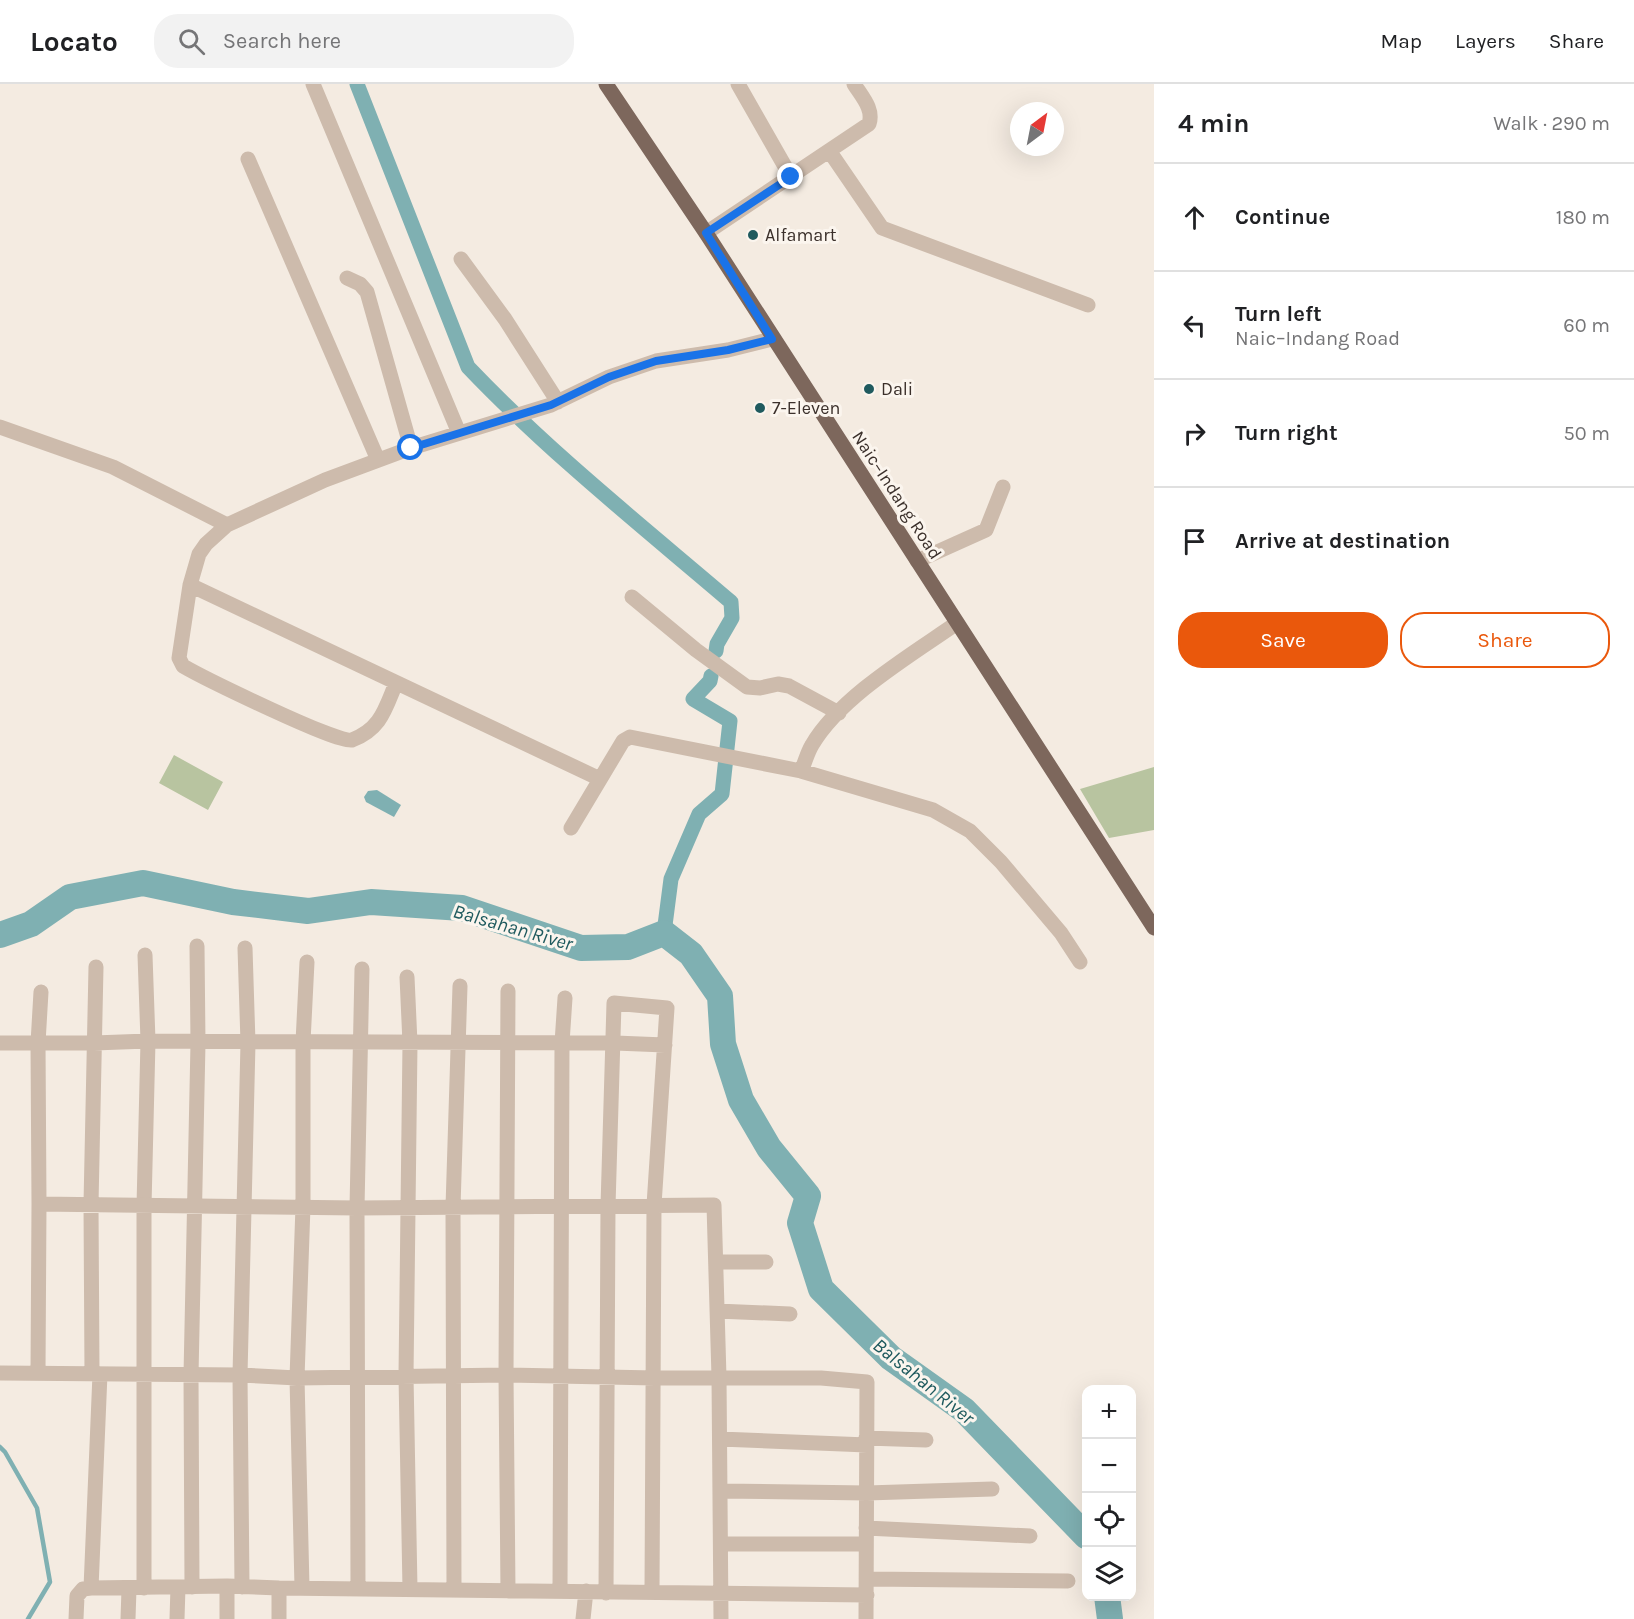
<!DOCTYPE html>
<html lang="en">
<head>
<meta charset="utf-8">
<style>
  body { margin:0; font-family:Karla,sans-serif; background:#f2f2f2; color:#202124 }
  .controls { position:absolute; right:18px; bottom:18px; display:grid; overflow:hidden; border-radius:12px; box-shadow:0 6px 24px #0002 }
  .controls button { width:54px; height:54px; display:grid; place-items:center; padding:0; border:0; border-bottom:2px solid #e0e0e0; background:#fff; color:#202124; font:30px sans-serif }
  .compass { position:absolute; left:1010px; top:18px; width:54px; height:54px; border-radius:50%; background:#fff; box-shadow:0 6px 24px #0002; rotate:32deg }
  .stop { position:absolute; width:18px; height:18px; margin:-14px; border:4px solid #1a73e8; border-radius:50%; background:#fff }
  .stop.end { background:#1a73e8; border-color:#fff; box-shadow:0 2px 6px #0008 }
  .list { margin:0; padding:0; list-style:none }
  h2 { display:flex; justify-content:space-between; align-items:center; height:78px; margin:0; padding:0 24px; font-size:26px }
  h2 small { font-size:20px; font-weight:400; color:#757577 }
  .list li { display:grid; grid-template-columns:39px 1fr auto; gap:18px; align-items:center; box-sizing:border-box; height:108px; padding:0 24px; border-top:2px solid #e0e0e0 }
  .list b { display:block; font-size:22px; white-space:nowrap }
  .list p { margin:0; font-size:20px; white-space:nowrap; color:#757577 }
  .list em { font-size:20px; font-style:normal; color:#757577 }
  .actions { display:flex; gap:12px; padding:18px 24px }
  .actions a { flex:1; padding:14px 0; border:2px solid #ea580c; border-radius:24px; text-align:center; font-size:21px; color:#ea580c }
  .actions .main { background:#ea580c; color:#fff }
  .icon { flex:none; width:33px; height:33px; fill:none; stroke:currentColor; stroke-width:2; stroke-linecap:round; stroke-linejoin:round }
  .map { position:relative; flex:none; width:1154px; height:1535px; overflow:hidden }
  header { display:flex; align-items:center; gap:36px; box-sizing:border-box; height:84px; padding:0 30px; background:#fff; border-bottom:2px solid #e0e0e0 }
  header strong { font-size:28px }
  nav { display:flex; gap:33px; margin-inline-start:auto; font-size:21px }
  .search { width:420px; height:54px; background:#f2f2f2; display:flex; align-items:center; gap:15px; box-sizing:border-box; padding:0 21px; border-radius:24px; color:#757577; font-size:22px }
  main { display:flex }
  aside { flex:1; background:#fff }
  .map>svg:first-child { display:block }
  .green { fill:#b8c4a0 }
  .water { fill:#7fb0b2 }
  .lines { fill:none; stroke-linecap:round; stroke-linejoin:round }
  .stream { stroke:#7fb0b2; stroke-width:4.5 }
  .canal { stroke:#7fb0b2; stroke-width:15 }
  .river { stroke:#7fb0b2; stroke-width:26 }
  .minor { stroke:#cdbbac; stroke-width:15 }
  .major { stroke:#7d675c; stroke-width:15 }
  .route { stroke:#1a73e8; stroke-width:8 }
  .poi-dot { fill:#1f5a5e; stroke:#fbf5ee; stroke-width:2 }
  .labels { text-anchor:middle; stroke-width:6; stroke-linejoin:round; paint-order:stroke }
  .poi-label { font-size:18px; fill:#3b302b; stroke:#fbf5ee; text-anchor:start }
  .street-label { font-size:18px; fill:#3b302b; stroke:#fbf5ee }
  .water-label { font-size:20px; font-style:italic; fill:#1f5a5e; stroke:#fbf5ee }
</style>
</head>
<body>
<header>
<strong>Locato</strong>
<div class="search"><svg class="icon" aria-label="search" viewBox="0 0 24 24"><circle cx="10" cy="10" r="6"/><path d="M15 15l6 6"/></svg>Search here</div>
<nav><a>Map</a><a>Layers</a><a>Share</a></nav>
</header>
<main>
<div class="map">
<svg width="1154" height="1535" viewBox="0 0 1154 1535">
  <rect width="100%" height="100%" fill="#f4ebe1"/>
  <path class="green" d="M174,671l49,27 -15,28 -49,-27z
    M1154,683v63l-45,8 -29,-49z"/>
  <path class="water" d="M377,706l24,15 -7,12 -28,-15 -2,-5 4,-6z"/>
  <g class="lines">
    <path class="stream" d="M0,1363l5,5 32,56 13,74 -22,37"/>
    <path class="canal" d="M357,0l111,283c81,85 174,159 263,235l1,16 -15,26 -1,7
      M664,849l7,-54 28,-65 23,-20 8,-73 -37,-22 17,-18 1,-5"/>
    <path class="river" d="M0,851l31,-11 39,-27 73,-14 90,19 75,9 63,-9 91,6 119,40 47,-1 36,-14 27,21 29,42 3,48 18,56 28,48 39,48 -8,27 21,66 70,69 73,52 122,126
      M1107,1512l3,23"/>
    <path class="minor" d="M313,0l146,349
      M738,0l53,93
      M830,68l52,76 206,77
      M248,75l130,301
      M706,149l163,-109c5,-15 -7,-27 -15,-40
      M461,175l44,60 53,83
      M347,194l13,6 7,8 44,156
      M0,343l113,40 114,58
      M917,477l69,-31 17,-43
      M190,501l410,194
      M632,513l64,53 51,37 13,1 18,-4 11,2 50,27
      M396,599c-11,26 -15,46 -44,57 -12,5 -150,-63 -169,-74l-4,-8 11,-73 9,-31 7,-10 21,-19 98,-45 86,-32 140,-43 58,-28 47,-16 72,-11 44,-11
      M801,687c4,-8 6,-18 11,-26 28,-48 99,-90 145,-122
      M571,744l52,-87 7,-4 171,34 132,39 37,21 31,31 60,71 19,29
      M407,893l3,66 -4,333 4,213
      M0,959h94l54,-2 467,2 50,2
      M39,1120l318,4 357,-3 5,172 2,242
      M716,1178h50
      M717,1227l73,3
      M0,1289l240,2 57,3 209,-3 149,3h166l46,4 -1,237
      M38,1289l1,-169 -1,-161 3,-51
      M92,1290l-1,-170 5,-237
      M100,1290l-9,214 136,-2 52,2 588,7
      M866,1354l60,2
      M720,1355l147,6
      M720,1407l147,2 125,-4
      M866,1444l164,8
      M721,1460h145
      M867,1495l201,2
      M192,1503l-1,-212 7,-332 -1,-97
      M242,1503l-2,-212 8,-332 -3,-95
      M302,1503l-5,-209 6,-172v-164l4,-80
      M144,1504v-382l4,-165 -3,-86
      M358,1505l-1,-381 5,-239
      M454,1506l-1,-383 7,-221
      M508,1507l-2,-216 2,-384
      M560,1507l2,-548 3,-45
      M606,1509l2,-387 6,-203 53,5 -13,197 -2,387
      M76,1535l1,-23 6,-7 8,-1
      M128,1535l1,-30
      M177,1535l1,-32
      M227,1535v-33
      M279,1535v-31
      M583,1535l3,-28"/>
    <path class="major" d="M606,0l100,149 448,695"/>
  </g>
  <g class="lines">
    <path class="route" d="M411,364l140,-43 58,-28 47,-16 72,-11 44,-11 -66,-106 85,-56"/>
  </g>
  <g class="poi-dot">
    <circle cx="753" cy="151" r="6"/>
    <circle cx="869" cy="305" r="6"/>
    <circle cx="760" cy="324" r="6"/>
  </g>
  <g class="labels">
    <g class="poi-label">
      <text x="765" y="157">Alfamart</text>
      <text x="881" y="311">Dali</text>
      <text x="772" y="330">7-Eleven</text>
    </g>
    <g class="street-label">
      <text transform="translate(897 411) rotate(57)" y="6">Naic–Indang Road</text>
    </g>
    <g class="water-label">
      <text transform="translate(513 843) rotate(16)" y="7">Balsahan River</text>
      <text transform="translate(924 1297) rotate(39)" y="7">Balsahan River</text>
    </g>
  </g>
</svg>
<div class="controls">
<button>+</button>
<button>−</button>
<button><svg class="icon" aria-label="locate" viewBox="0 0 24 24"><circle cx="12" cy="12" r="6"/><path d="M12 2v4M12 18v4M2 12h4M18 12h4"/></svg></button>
<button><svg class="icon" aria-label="layers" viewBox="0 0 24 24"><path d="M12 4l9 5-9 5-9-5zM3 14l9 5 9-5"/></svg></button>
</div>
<svg class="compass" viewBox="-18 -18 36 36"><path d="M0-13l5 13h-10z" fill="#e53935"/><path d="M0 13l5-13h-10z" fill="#757577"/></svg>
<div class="stop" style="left:411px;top:364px"></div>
<div class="stop end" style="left:791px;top:93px"></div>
</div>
<aside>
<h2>4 min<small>Walk · 290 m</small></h2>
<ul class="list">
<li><svg class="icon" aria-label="ahead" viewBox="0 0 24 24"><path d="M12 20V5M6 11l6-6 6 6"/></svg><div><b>Continue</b></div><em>180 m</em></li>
<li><svg class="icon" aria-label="left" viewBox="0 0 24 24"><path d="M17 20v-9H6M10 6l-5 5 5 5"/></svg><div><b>Turn left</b><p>Naic–Indang Road</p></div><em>60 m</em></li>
<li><svg class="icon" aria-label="right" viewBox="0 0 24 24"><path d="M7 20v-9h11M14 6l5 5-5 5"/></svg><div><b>Turn right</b></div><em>50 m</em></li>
<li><svg class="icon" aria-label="arrive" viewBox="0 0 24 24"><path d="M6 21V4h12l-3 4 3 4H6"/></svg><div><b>Arrive at destination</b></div></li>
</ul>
<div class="actions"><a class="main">Save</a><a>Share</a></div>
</aside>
</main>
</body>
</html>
